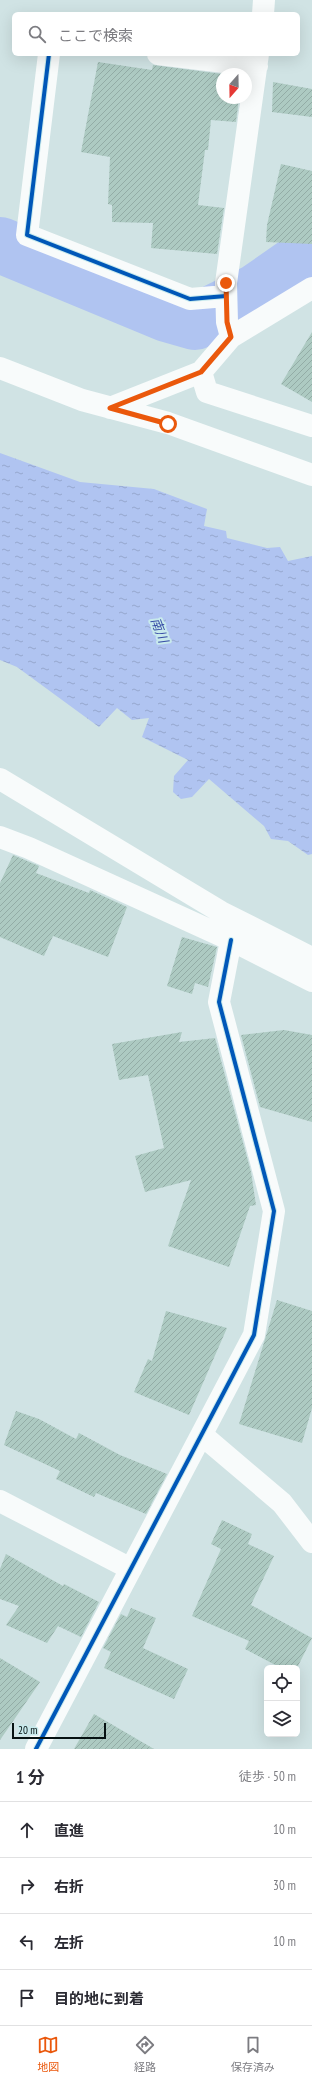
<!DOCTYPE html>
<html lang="ja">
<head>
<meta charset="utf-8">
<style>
  body { margin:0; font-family:"PT Sans Narrow","Noto Sans JP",sans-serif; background:#f2f2f3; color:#2b2b33 }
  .controls { position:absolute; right:12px; bottom:12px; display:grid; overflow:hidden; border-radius:6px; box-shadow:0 4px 16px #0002 }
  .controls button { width:36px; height:36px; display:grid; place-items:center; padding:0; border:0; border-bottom:1px solid #e1e1e2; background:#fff; color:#2b2b33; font:20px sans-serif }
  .compass { position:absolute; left:216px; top:68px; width:36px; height:36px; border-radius:50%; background:#fff; box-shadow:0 4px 16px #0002; rotate:200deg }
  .scale { position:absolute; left:12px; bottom:10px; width:94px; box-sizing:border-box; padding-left:4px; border:2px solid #061212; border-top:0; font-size:11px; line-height:14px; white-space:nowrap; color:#061212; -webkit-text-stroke:3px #c8eaec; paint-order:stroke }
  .stop { position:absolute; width:12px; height:12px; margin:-9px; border:3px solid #ea580c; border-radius:50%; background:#fff }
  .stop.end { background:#ea580c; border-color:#fff; box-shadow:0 1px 4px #0008 }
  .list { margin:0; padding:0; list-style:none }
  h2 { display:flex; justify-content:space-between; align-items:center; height:52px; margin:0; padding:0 16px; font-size:17px }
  h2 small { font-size:13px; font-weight:400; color:#7c7c81 }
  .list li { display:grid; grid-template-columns:26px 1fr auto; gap:12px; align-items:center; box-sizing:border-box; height:56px; padding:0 16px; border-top:1px solid #e1e1e2 }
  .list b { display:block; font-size:15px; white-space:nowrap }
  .list em { font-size:13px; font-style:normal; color:#7c7c81 }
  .icon { flex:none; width:22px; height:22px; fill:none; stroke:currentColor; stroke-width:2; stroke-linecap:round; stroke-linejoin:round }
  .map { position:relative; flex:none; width:312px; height:1749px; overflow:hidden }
  .search { position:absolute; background:#fff; box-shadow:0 4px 16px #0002; left:12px; right:12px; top:12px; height:44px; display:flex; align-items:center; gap:10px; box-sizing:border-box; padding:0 14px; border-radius:6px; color:#7c7c81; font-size:15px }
  .sheet { height:276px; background:#fff }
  nav { display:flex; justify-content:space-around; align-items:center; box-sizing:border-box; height:56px; border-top:1px solid #e1e1e2; background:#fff; font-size:11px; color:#7c7c81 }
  nav a { display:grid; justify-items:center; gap:2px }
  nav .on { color:#ea580c }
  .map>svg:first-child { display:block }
  .water { fill:url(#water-ripples) }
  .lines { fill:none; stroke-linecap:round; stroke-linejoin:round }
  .river { stroke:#b0c4f1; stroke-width:56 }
  .building { fill:url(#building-hatch) }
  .street { stroke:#f8fbfb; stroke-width:22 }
  .cycleway-casing { stroke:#c8eaec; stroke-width:6 }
  .cycleway { stroke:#0057b8; stroke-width:4 }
  .route { stroke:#ea580c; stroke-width:5 }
  .labels { text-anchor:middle; stroke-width:4; stroke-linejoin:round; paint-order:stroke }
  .water-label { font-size:13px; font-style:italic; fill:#394ea7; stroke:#c8eaec }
</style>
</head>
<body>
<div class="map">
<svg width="312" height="1749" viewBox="0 0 312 1749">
  <defs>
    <pattern id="water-ripples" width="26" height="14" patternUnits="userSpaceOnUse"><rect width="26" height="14" fill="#b0c4f1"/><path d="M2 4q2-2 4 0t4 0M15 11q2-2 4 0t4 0" fill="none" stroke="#96a7ce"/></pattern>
    <pattern id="building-hatch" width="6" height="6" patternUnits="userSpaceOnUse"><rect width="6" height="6" fill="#adcac2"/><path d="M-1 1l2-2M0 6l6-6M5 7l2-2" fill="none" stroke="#93aca6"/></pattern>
  </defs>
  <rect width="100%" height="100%" fill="#d0e3e4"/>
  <path class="water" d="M0,453l80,29 74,7 53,20 -3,17 22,5 1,7 40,10 13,-1 8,14 24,-5v298l-4,1 -20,-14 -17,-2 -7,-13 -55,-47 -17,18 -11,2 -8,-7 1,-16 14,-16 -46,-23 7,-19 -17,2 -15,-12 -18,19 -82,-60 -17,-7z"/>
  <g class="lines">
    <path class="river" d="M0,245l167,69 28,8 61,-30 56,-39"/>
  </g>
  <path class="building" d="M98,62l54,8 1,-5 69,9v24h17l-3,24 -25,-2 -3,30h-3l-7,55 26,3 -7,46 -66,-6 2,-25 -41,-1v-17l-4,-1 2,-47 -29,-5z
    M273,82l39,7v28l-40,-5z
    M281,164l31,7v73l-46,-2 1,-17z
    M312,332v70l-31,-18z
    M13,855l26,11 -3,7 53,20 1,-3 37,17 -19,50 -55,-21 -9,20 -44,-19v-54z
    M182,937l35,10 -9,40 -13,-4 -3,11 -25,-8z
    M284,1030l28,5v87l-52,-15 -19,-72z
    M182,1032l-3,10 36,-4 36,134 5,33 -6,1 -21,61 -61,-21 23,-66 -46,12 -10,-36 29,-8 -16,-73 -29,5 -7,-36z
    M277,1300l35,11v97l-10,35 -63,-19z
    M166,1311l61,17 -38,87 -55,-23 14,-33 4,2z
    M16,1411l23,8 37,20 3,-6 41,22 47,19 -21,40 -50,-21 -2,4 -38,-18 4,-8 -56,-26z
    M222,1520l30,14 -4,10 26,12 -23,49 61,33 -15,30h-16l-36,-19 4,-8 -57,-25 29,-67 -10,-5z
    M6,1554l57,32 1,-2 35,18 -18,35 -23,-11 -11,17 -41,-18 13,-19 -19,-7v-30z
    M131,1608l25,10 -13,30 45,21 -14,30 -70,-31 7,-16 -8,-4 18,-34 6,3z
    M0,1658l40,24 -40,58z
    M94,1714l60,35h-80z"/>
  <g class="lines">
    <path class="street" d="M263,14l1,-14
      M49,54l-22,181 163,64 36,-3
      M158,54l99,12
      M312,288l-81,49 -30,35 6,20 105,34
      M231,337l-4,-15 -1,-39 32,-229
      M0,368l82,32 86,23 144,52
      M110,408l91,-36
      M0,779l221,133 91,46
      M0,837l29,11 202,92 81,41
      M202,1435l80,68 30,39
      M0,1501l131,68
      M36,1749l218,-414 20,-124 -55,-209 12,-62"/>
    <defs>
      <path id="cycleway" d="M49,54l-22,181 163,64 36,-3
        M36,1749l218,-414 20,-124 -55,-209 12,-62"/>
    </defs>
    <use href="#cycleway" class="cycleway-casing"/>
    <use href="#cycleway" class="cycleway"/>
  </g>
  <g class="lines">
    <path class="route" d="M168,424l-58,-16 91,-36 30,-35 -4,-15 -1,-39"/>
  </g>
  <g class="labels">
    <g class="water-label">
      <text transform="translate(160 630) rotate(69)" y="5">南川</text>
    </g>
  </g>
</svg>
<div class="controls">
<button><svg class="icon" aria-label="locate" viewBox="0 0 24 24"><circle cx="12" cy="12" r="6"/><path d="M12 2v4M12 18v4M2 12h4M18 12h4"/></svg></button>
<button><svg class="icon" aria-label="layers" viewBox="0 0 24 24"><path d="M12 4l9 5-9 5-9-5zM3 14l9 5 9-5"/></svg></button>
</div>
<svg class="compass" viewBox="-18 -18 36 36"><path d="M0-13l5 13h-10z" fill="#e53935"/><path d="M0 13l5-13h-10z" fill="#7c7c81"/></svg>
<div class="scale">20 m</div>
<div class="stop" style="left:168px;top:424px"></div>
<div class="stop end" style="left:226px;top:283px"></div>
<div class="search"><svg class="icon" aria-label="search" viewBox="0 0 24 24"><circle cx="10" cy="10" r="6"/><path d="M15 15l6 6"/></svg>ここで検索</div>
</div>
<section class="sheet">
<h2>1 分<small>徒歩 · 50 m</small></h2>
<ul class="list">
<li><svg class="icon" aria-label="ahead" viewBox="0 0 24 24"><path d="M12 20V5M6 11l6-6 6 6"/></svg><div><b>直進</b></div><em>10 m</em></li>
<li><svg class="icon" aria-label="right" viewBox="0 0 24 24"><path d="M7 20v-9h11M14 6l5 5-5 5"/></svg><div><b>右折</b></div><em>30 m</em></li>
<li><svg class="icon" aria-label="left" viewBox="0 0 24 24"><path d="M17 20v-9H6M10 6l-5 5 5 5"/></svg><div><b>左折</b></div><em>10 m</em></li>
<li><svg class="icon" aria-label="arrive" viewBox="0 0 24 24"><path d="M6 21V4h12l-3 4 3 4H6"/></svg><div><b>目的地に到着</b></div></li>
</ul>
</section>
<nav>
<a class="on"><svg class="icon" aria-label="map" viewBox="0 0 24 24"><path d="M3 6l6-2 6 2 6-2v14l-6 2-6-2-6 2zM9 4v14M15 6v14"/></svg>地図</a>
<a><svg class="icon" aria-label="directions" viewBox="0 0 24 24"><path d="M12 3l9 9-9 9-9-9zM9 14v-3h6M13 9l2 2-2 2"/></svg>経路</a>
<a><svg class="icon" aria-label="saved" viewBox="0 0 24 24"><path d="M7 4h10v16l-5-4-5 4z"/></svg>保存済み</a>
</nav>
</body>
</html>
